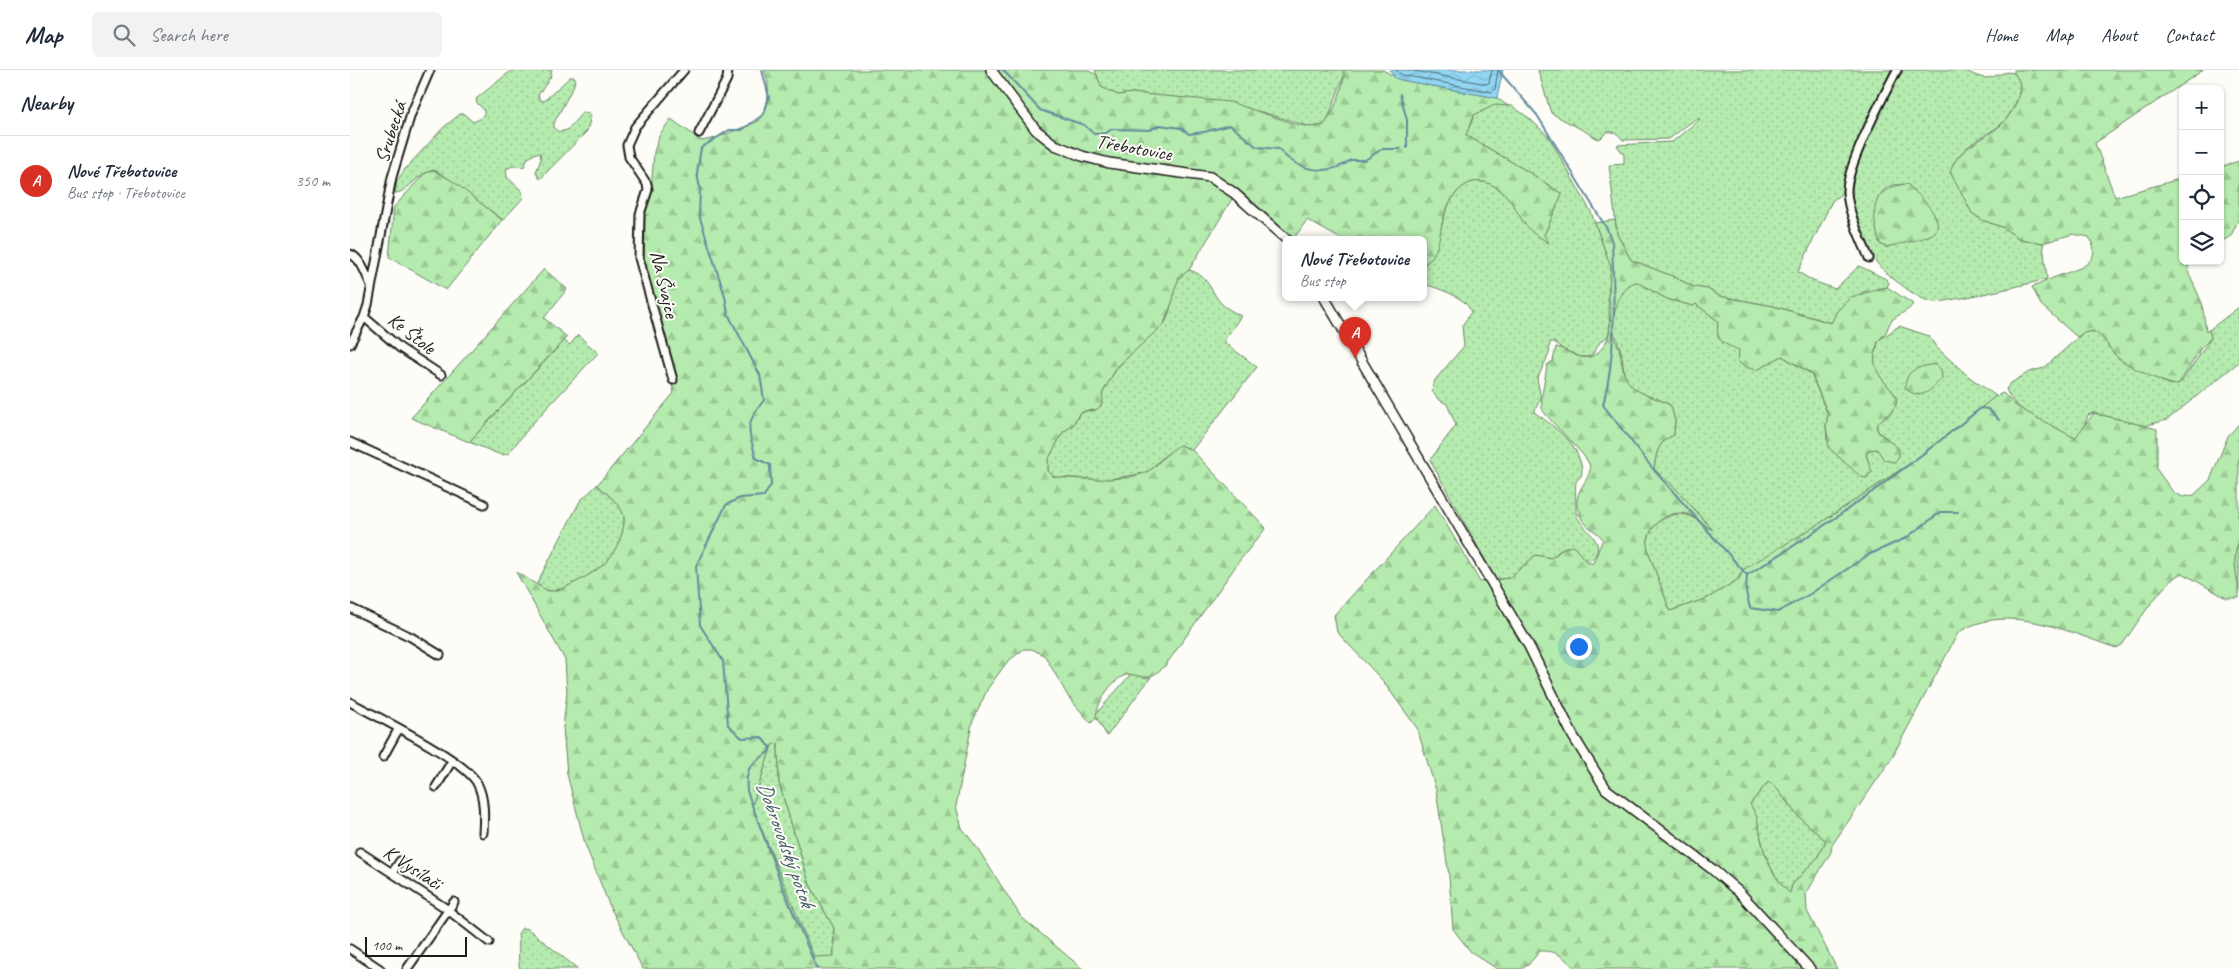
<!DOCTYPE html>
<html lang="en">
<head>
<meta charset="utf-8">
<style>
  body { margin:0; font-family:Caveat,sans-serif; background:#f2f2f3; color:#1f2937 }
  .controls { position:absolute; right:15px; top:15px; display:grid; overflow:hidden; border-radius:8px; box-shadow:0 1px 4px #0004 }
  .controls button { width:45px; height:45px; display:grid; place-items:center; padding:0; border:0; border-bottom:1px solid #e0e1e3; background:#fff; color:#1f2937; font:25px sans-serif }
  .scale { position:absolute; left:15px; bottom:12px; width:102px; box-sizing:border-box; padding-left:5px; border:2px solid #1c1c1c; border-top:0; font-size:14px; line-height:18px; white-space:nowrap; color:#1c1c1c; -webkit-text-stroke:4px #fdfcf7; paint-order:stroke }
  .you { position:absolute; left:1228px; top:576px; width:18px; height:18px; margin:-12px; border:4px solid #fff; border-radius:50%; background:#1a73e8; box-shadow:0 0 0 8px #1a73e833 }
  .badge { display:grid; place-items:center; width:32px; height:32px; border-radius:50%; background:#d93025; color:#fff; font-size:16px; font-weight:700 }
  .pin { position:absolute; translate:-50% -41px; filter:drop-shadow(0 1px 2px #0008) }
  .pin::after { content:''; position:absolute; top:26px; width:18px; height:15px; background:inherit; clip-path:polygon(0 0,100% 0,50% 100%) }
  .popup { position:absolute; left:932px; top:166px; width:145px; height:65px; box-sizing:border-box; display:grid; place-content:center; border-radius:8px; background:#fff; filter:drop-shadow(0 1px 4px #0005); font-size:16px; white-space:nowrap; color:#747a83 }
  .popup b { font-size:19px; color:#1f2937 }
  .popup::after { content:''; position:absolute; left:50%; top:100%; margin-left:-10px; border:10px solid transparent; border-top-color:#fff }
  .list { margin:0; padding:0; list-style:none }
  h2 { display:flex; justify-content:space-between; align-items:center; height:65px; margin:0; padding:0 20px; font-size:21px }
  h2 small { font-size:16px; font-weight:400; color:#747a83 }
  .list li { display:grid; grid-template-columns:32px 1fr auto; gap:15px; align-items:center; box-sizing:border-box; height:90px; padding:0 20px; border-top:1px solid #e0e1e3 }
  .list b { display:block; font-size:19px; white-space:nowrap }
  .list p { margin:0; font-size:16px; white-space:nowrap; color:#747a83 }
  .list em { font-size:16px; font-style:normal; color:#747a83 }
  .icon { flex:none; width:28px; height:28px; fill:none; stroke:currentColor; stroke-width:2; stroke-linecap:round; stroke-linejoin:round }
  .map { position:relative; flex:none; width:1889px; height:899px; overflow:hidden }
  header { display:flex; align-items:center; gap:30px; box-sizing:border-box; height:70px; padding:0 25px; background:#fff; border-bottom:1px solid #e0e1e3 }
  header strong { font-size:24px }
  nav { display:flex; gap:28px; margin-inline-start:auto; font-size:18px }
  .search { width:350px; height:45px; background:#f2f2f3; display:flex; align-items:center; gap:12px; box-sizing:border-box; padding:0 18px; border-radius:8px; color:#747a83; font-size:19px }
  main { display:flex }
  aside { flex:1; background:#fff }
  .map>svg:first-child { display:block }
  .grass { fill:url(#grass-dots); stroke:#688465; fill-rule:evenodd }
  .forest { fill:url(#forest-firs); stroke:#688465; fill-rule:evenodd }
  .water { fill:url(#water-waves); stroke:#628c9d }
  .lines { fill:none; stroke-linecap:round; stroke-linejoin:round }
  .shore { stroke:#4b6772; stroke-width:1 }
  .stream { stroke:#628c9d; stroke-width:2 }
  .minor-casing { stroke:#1c1c1c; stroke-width:11 }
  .tertiary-casing { stroke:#1c1c1c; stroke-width:12 }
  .minor { stroke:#fdfcf7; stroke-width:7 }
  .tertiary { stroke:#fdfcf7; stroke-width:9 }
  .labels { text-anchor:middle; stroke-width:4; stroke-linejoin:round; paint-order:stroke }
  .street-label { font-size:20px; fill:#1c1c1c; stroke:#fdfcf7 }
  .water-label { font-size:21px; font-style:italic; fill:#455d67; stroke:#fdfcf7 }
</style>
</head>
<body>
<header>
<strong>Map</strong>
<div class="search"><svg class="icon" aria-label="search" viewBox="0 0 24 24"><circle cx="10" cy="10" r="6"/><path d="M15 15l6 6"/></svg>Search here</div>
<nav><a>Home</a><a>Map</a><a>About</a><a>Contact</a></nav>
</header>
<main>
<aside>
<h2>Nearby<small></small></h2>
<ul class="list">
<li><span class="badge">A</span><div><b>Nové Třebotovice</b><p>Bus stop · Třebotovice</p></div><em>350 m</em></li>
</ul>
</aside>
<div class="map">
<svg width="1889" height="899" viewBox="0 0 1889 899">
  <defs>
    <pattern id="grass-dots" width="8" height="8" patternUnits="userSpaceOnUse" patternTransform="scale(1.25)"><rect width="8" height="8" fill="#b5ebae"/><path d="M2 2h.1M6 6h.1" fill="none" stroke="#9bc995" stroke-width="1.8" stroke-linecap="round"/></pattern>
    <pattern id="forest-firs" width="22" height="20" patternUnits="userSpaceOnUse" patternTransform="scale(1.25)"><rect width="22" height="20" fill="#b5ebae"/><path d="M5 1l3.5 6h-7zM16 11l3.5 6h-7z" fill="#9bc995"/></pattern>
    <pattern id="water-waves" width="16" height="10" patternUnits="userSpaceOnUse" patternTransform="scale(1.25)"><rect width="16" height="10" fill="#91d7f3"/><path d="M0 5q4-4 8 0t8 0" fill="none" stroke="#7cb8d0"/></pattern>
  </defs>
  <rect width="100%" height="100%" fill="#fdfcf7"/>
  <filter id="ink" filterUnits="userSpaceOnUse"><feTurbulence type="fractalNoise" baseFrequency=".02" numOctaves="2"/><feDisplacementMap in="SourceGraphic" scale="10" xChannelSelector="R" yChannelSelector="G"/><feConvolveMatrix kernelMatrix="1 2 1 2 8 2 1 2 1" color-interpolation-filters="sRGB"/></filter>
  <g filter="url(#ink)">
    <path class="grass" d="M162,0h40l-2,8 -12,17 2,5 4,1 26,-24h5l-1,8 -20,38v5l5,4 8,-2 16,-18 6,1 2,3 -4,15 -47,48 -4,-7 5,-13 -1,-6h-4l-9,6 -3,8 -11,-1 -7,3 1,8 15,14 1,7 -20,22 -66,-49c-17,-3 -28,22 -42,22l2,-12 8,-12 39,-42 16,-13h4l9,8 7,-3 4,-5v-4l-7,-7 -1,-4z
      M745,0h249l1,3 -17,46 -4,6 -13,2 -49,-15 -70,-13 -60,-6 -14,2 -17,-8z
      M1188,0h353l-32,70 -18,54 -9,7 -34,71 15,9 22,8 24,-23 27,13 3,4 -2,4 -24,5 -26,19 -5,12 -59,-17 -54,-10 -11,-7 -14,-2 -22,-11 -41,-16 -14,-26 -8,-69 15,-1v-9l-7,-10 55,-3 28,-23 -6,1 -25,19 -46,1c-5,-6 -8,-9 -16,-8l-6,6 -3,1c-16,-10 -31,-17 -47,-26z
      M1554,0c17,0 42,0 58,0 8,2 16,8 25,8 9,-1 18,-8 26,-5 17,10 -2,44 -14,53 -18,13 -42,22 -48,46l21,41 10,7 20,7 18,12 23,4 4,36c-28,7 -56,14 -85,19 -9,1 -18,4 -27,4 -13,0 -29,-14 -39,-21 -18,-13 -28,-28 -35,-49 -4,-13 -9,-27 -9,-41 0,-35 31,-93 52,-121zM1557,114l22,52 -43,11 -6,-3c-5,-17 -10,-45 8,-57 5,-3 13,-2 19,-3z
      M1145,34l17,2 17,12 20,19 42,75 20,55 -3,31 2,30 -2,8 -8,6 -8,13 -5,2h-6l-17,-7 -10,-8h-4l-1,12 -12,25 4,19 -7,14c15,11 32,22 42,39 3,6 8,19 5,25 -4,6 -2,0 -5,6 -1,2 0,27 0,31 4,17 36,29 14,48l-6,-3 -11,-11h-9l-13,11 -15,-3 -27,23c-8,2 -10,1 -16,-4l-63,-114 26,-35 -9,-21 -9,-5 -6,-8 3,-11 29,-34 -2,-20 9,-14c-4,-15 -34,-24 -47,-28v-19c15,-13 14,-30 20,-48 8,-27 29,-48 56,-28 8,6 11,14 17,21 10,10 20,20 30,30l-3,-5 18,-41 -30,-20 -66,-39 8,-20z
      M839,200c19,5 21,20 31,32 5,6 14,10 21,14l-16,23v4l32,24 -65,83 -12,-5 -16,11 -15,15 -15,4 -30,5 -50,-3 -6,-6v-12l15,-27 9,-6 7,-11 6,-4 11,-1c11,-31 23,-47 47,-69 6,-6 17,-11 21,-17 11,-15 5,-46 25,-54z
      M1282,212h5l30,17 26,7 3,-2 22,17c-2,23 2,18 20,28 7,4 13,14 19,21l25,-14 29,18 17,41 -2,11 1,14 43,26 -4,-11 3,-5 8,-1 11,-10 -9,-6 -3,-6 3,-7 9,-4 8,-11v-6l-2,-6 -19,-22 -1,-16 5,-15 20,-14 30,10 7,11 32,29 28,20 -81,64 -96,64 -79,49 -1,6 -31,19 -38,13 -22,-60c-5,-22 18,-41 39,-36 8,2 16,10 24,14l-33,-38 -24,-22c2,-16 4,-28 20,-34l1,-14 -5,-16c-10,-7 -24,-8 -35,-15 -15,-10 -10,-28 -15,-42 -5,-13 -10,-22 -6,-37 2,-11 11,-21 18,-29z
      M1889,237v55l-72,58 -23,6 -50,-13 -6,2 -5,15 -8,8c-22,-8 -61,-26 -69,-49l5,-6 18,-11 15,-4 39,-35 10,-2c10,5 12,11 19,19 10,10 46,31 60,35l10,-4 29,-43 -2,-8z
      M228,265l20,18 -66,71 -24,30 -7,1 -32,-13 95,-101 6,4z
      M247,415c9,9 26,20 27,32 2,13 -8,34 -16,43 -8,10 -45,32 -58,31 -5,-1 -10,-4 -13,-8l43,-82z
      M1889,471v52c-4,-18 -7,-35 0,-52z
      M781,604l14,3h6l-44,59 -12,-21z
      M428,672l1,41 31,102 24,43v28l-20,2 -62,-152 20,-61z
      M1418,712l7,4 22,29 29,26 -9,17 -25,27 -2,8c-13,-10 -23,-31 -27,-47 -5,-17 -3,-26 -13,-42z
      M172,858l6,1 50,40h-58c-3,-10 0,-23 -2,-35z"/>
    <path class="forest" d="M414,0h323l10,5 4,12 17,8 14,-2 98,9 65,22 16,3 13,-2c10,-13 21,-39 20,-55h39l18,10 96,18 11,8 -13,-1 -21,10 -8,20 66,39 30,20 -18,41 5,8c-6,-4 -14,-8 -19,-13 -12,-12 -16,-30 -30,-40 -27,-21 -48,0 -56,26 -4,12 -4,27 -10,38 -2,4 -6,8 -10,10v-25h-83l-34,-19 -13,18 -56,-49 -49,81 -10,8 -4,10 -2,12 -9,24 -47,43 -15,27 1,6 -2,6 -5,4 -11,1 -6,3 -7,12 -9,6 -15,28v11l6,6c23,2 76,6 96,-7 11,-8 18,-19 30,-25l12,5 74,78 -26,32 -75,106c-5,4 -13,12 -20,11 -7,0 -12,-4 -19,-2 -15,5 -30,29 -30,43l-5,5 -22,-25 -24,-42 -13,-7h-8l-17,13 -19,26 -16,35 -16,83 6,22 16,21 43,68 62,52h-440l-33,-62 -25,-63 -18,-70 -4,-47 4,-34 -2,-33 -49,-88c8,4 26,17 33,19 12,2 53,-22 60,-32 7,-9 17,-30 15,-42 -2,-12 -18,-24 -27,-32l77,-92 -30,-118 1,-66 6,-18 3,-39 6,-18 11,-15 31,22 14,-3 43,-17c9,-18 13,-31 5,-51zM428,673l1,40 31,102 24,43v28l-20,1 -62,-151 20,-61z
      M1664,0h189l-108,73 20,54 68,-19v83h5l1,13 13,29 4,28 3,-1 2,8 -10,10 -23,37c-12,0 -51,-19 -61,-28 -9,-9 -11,-19 -24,-26l-10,2 -6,4 -36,-32 -9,-18c9,-3 17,-8 26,-11 19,-7 47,-12 31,-39l-16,-3 -30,9 -23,-4 -18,-12 -20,-7 -10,-7 -22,-41c8,-25 33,-31 51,-47 8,-7 20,-27 19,-38 0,-6 -3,-10 -6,-14z
      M1889,91v57l-8,18 -11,6v-75z
      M83,100l21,12 48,38 -56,70 -57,-33 5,-50 30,-33z
      M1557,114c9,8 39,35 28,48 -9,8 -37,12 -49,15l-6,-3c-9,-30 -11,-57 27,-60z
      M1265,150l2,14 14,26 41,16 22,11 14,2 11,7 54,10 58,17 6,-12 14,-14 36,-10 26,17c-4,7 -14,10 -21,16 -3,3 -4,9 -7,14 -2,3 -5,4 -7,8 -15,37 23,45 18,62 -4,11 -16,13 -20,23l3,6 20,16v7l-4,6 -11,-2 -7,-11 -8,1 -3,5 6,17 -6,6 -5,-1 -32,-29 -3,-22 2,-12 -17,-41 -29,-17 -25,14 -12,-3 -7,-5 1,-12c-19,-8 -23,-8 -21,-29l-22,-17 -3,2 -26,-7 -30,-17c-19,2 -25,36 -24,51 1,7 6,12 7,18 2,12 2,24 10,33 10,12 28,13 41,22l4,15 -1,14c-16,6 -18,18 -20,34l24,22 35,39c-8,-4 -16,-11 -23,-15 -22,-9 -47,14 -42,36l22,60 38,-13 31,-19 5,-10 75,-45 96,-64 81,-64 7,-3 13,13 12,7 47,25 19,-25 63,16v41l16,22 10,5 11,-2 16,-15 18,-44 11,-12v117c-9,20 0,37 0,57h-13l-40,-23 -4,-2c-18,7 -48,55 -60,72l-6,3c-48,-16 -110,-47 -158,-15l-68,128 -58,84 -1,7 -25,42 1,17 30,58h-261c-15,-13 -16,-18 -36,-18l-12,14 -7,4h-24l-27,-18 -17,-22 -4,-53 -13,-86 -19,-62 -35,-48 -45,-48 -3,-17 101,-110 45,77 29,-4 27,-23 15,3c8,-5 12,-11 22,-12l15,17h5l10,-24c-5,-7 -15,-11 -20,-18 -19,-29 13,-41 6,-57 -7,-15 -45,-47 -47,-56 -2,-11 4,-32 5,-43l6,-4 3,-14c7,1 16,8 25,10 15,4 28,-14 29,-29 1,-9 0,-18 0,-27l-2,-3 3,-31 -16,-44zM1418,712l7,4 22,29 29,26 -9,17 -25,27 -2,8c-13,-10 -23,-31 -27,-46 -5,-17 -2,-26 -13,-43z
      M194,199l23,20 -23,29 23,19 -98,105 -58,-24z
      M1586,294l5,6 1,8c-12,13 -21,24 -37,10 1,-20 14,-21 31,-24z"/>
    <path class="water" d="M1040,0h113l-6,28 -96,-18 -6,-2z"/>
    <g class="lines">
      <path class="shore" d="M1046,0l6,5 90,17 3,-3 3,-19
        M1058,0l79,14 2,-1 3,-13"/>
      <path class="stream" d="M412,0l7,27 -5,17 -22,16h-13l-28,18 -4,25 3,16 -1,26 26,81 3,18 32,61 4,25c-20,26 -16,27 -8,58l14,7 1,20 -7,11 -24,2 -14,7 -30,61 4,59 23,36 5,64 14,13 19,-1 9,10 -1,5c-19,13 -24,15 -22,39l35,95 35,83
        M653,0l37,40 44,15 10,9 12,-1 6,-4 38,1 10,-5 21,3 8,6 15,-2 26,-7 27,22 22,2c17,22 50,28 72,11h14l17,-11h18
        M1148,0l39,45 70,114 5,13c2,53 5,110 -9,163l50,64 94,106 -1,17 4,16 28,4 32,-18 58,-39 38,-17 35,-26h17
        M1050,24l7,26v28
        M1397,505c83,-50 159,-106 234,-167l7,1 11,11"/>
      <defs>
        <path id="minor" d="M349,63l28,-54 1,-9
          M0,184c11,4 16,21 21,31
          M1519,188c-8,-19 -21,-45 -22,-66 -1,-26 37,-97 50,-122
          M14,247l36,31 41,27
          M0,274l14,-27 4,-12 24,-128 19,-63 19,-44
          M323,310l-34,-122 1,-44 8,-24 -1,-6 -18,-27 -2,-12 8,-18 49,-57
          M0,372l134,62
          M0,538l61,29 29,18
          M0,632c27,15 114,57 127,81 8,15 7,34 6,50
          M33,687l16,-29
          M86,717l16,-26
          M10,782l84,55 45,35
          M42,803l8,-12
          M0,879l30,20
          M57,899l47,-67"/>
        <path id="tertiary" d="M641,0l45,60 19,15 27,11 27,7 101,14 24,16 52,46
          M974,227l205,349 44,90 33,53 106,80 28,24 70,76"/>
      </defs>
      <use href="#minor" class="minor-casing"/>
      <use href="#tertiary" class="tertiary-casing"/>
      <use href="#minor" class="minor"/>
      <use href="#tertiary" class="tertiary"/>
    </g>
  </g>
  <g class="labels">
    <g class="street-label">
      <text transform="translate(40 62) rotate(-72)" y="7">Srubecká</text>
      <text transform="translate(784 77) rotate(10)" y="7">Třebotovice</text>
      <text transform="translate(315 214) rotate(77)" y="7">Na Švajce</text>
      <text transform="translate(62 263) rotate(38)" y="7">Ke Štole</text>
      <text transform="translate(63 797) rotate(33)" y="7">K Vysílači</text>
    </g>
    <g class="water-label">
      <text transform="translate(436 774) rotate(70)" y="7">Dobrovodský potok</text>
    </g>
  </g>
</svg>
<div class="controls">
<button>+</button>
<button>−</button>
<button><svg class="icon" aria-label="locate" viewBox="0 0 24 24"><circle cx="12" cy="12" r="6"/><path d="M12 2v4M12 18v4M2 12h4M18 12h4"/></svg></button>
<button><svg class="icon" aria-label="layers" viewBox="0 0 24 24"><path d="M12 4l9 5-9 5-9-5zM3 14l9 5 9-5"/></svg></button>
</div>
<div class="scale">100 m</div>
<div class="you"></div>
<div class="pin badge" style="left:1005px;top:288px">A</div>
<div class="popup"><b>Nové Třebotovice</b>Bus stop</div>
</div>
</main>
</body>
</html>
